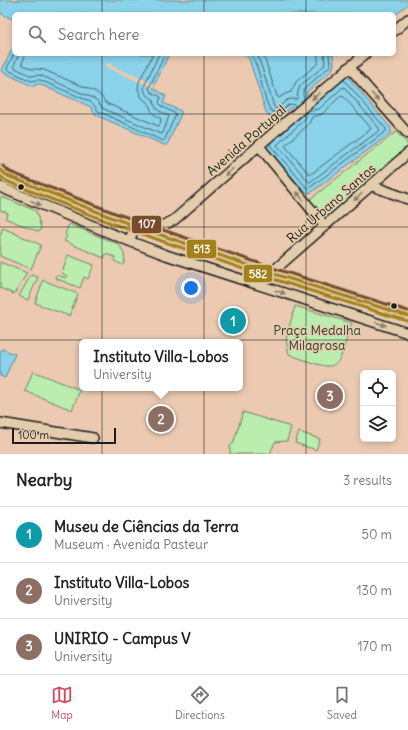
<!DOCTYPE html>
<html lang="en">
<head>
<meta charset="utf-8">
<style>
  body { margin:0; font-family:Delius,sans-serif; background:#f2f2f2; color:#222 }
  .controls { position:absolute; right:12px; bottom:12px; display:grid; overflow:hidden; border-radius:6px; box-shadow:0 2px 6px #0003 }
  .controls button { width:36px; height:36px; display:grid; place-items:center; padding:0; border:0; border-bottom:1px solid #e0e0e0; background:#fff; color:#222; font:20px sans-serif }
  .scale { position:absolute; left:12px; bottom:10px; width:104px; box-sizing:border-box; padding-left:4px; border:2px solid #1c1c1c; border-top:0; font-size:11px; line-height:14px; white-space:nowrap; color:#1c1c1c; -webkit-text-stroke:3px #e3cdac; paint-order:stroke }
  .you { position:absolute; left:191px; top:288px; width:14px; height:14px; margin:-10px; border:3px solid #fff; border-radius:50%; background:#1a73e8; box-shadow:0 0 0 6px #1a73e833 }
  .badge { display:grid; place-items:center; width:26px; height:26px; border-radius:50%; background:#d1495b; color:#fff; font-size:13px; font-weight:700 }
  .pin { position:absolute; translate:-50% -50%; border:2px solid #fff; box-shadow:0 1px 4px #0006 }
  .popup { position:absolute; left:79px; top:339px; width:164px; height:52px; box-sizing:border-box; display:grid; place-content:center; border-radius:6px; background:#fff; filter:drop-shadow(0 1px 3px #0005); font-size:13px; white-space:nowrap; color:#767676 }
  .popup b { font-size:15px; color:#222 }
  .popup::after { content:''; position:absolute; left:50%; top:100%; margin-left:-8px; border:8px solid transparent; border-top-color:#fff }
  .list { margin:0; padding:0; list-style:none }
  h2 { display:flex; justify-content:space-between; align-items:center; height:52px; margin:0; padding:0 16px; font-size:17px }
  h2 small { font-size:13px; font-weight:400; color:#767676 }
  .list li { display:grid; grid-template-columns:26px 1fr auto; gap:12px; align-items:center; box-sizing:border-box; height:56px; padding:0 16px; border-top:1px solid #e0e0e0 }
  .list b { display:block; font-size:15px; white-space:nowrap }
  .list p { margin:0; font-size:13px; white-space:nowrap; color:#767676 }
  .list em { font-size:13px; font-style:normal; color:#767676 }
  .icon { flex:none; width:22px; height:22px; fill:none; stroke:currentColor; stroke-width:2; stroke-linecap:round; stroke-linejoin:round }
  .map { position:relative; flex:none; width:408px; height:454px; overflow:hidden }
  .search { position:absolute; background:#fff; box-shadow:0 2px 6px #0003; left:12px; right:12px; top:12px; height:44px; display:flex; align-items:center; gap:10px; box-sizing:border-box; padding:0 14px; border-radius:6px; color:#767676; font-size:15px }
  .sheet { height:220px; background:#fff }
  nav { display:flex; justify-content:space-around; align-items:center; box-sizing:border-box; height:56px; border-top:1px solid #e0e0e0; background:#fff; font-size:11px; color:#767676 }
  nav a { display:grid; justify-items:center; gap:2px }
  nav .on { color:#d1495b }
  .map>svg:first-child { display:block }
  .green { fill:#baedae; stroke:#6b8465 }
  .water { fill:#89d2ea; stroke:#5d8998 }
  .pier { fill:#ebcab1 }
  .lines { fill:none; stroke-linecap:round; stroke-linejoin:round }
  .shore { stroke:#48656e; stroke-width:1 }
  .minor-casing { stroke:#1c1c1c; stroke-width:12 }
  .minor { stroke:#e3cdac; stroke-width:9 }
  .bus-1-casing { stroke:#e3cdac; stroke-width:6 }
  .bus-2-casing { stroke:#e3cdac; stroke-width:6 }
  .bus-3-casing { stroke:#e3cdac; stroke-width:6 }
  .bus-1 { stroke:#a3811a; stroke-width:3 }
  .bus-2 { stroke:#a3811a; stroke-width:3 }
  .bus-3 { stroke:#7a4b2a; stroke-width:3 }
  .oneway { fill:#897d6b }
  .grid { fill:none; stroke:#1c1c1c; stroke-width:1; stroke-opacity:0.55 }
  .bus-dot { fill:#1c1c1c; stroke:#e3cdac; stroke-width:1.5 }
  .labels { text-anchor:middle; stroke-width:3; stroke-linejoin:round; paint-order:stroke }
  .street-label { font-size:13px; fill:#1c1c1c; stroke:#e3cdac }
  .park-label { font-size:13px; fill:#343b32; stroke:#e3cdac }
  .line-badge { stroke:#e3cdac; stroke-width:1.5 }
  .badge-label { font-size:11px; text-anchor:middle; font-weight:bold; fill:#fff }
</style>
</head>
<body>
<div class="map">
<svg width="408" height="454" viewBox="0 0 408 454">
  <rect width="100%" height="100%" fill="#ebcab1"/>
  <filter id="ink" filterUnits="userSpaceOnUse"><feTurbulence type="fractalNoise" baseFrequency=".025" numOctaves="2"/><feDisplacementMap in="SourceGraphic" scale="8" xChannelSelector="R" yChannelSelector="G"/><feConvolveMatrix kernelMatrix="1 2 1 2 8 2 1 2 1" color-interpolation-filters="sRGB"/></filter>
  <g filter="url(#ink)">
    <path class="green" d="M396,132l11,11 1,6 -82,72 -17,-21z
      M2,197l34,14 5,17 -2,4 -34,-14 3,-5 -8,-3v-12z
      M69,224l51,21c3,7 7,13 3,20l-9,-4 1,-4 -9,-3 -2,4 -40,-17 3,-5 -2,-2z
      M3,228l38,17 -10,24 -31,-13v-5l1,-3 -1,-1v-12z
      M68,255l26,10 -6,14 -4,-2 -4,11 -25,-10 1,-3 10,3 1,-2 -5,-3z
      M0,262l27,11 -13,21 -14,-6z
      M31,275l7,2 -10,23 -9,-4z
      M43,280l35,14 -9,22 -34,-13z
      M295,306l57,17 -11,33c-2,6 -8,11 -15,10 -8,-1 -29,-8 -37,-12l-3,-15z
      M33,371l47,19 -8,20 -47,-19z
      M243,412l48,15 -4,14 -12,1 -4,9v3h-41v-8l3,-2z
      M299,432l21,7 -4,11 -21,-7z"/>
    <path class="water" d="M0,0h408v4l-14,12v-2h-380v6l-14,-7z
      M14,45v9h155l-16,34 13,8 -3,7 18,8v3l-13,29 -2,2h-2l-68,-30 -2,-2 -3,-6 -52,-23h-3l-1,2h-3l-29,-14 -1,-2z
      M243,54h90l1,10 -2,6 -25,22v5l2,4 37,-26 45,53v5l-79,59 -3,1 -4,-1 -40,-46 32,-33 -6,-6 -12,12 -7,-2 -4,-2 -2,-3 -17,-53 -2,-3z
      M2,349l13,5 -10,24 -5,-2v-23z"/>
    <path class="pier" d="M108,63h2l2,3 43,18 -2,4 -46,-20 -1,-3z"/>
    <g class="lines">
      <path class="shore" d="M14,54l-7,14 1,2 23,11 6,-1h3l51,22 3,3 4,6 65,30 2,-2 11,-25 -15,-8 -2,-3 2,-6 -10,-5 -2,-4 16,-34
        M19,54l-5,11 1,3 17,8 5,-1 5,1 51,22 5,3 4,7 59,26 2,-1 6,-17c-8,-5 -14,-4 -15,-16 -6,-4 -12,-7 -9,-16l14,-30
        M26,54l-4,9 1,2 9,4h7l5,1 52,22 5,4 5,7 52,23 2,-1 1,-6 -6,-4 -3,-3 -4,-9 -6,-5 -4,-9 1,-7 14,-28
        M250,54c12,14 11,42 21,57l7,3 10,-9 4,-1 4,2
        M257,54l7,20 10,33 2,2 11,-9 4,-1h6l1,-7 2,-6 25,-21 -1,-11
        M263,54l14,42 2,2 6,-4 6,-2 5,-10 22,-19v-9
        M341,96l3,1 26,30 1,2 -60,45h-2l-23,-27 -1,-2 23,-20 4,-8 10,-3z
        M304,99l-1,-5 1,-5 26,-23 -1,-12
        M307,112l-1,5 -2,3 -27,25 32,37h1l70,-52 -1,-2 -35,-41 -2,1 -23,21 -5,1h-6
        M285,131l-15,12v2l38,44 78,-58v-2l-41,-48 -2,-1"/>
      <defs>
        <path id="minor" d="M394,31l14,-12
          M349,67l59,67
          M259,146l66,80
          M0,170l8,6 105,42 51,18 107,37 137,43
          M370,185l38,14
          M0,187l129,54 37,14 242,78
          M129,241l7,-16h28l10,-5 89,-78 102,-88
          M271,273l137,-120
          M0,423l93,15"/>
      </defs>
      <use href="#minor" class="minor-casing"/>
      <use href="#minor" class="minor"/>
      <defs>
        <path id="bus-1" d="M0,170l8,6 105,42 51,18 107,37 137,43"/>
        <path id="bus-2" d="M0,176l6,5 105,42 51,18 108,37 137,43"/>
        <path id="bus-3" d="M3,166l7,6 105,41 51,18 107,37 135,43"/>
      </defs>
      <use href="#bus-1" class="bus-1-casing"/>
      <use href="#bus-2" class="bus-2-casing"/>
      <use href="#bus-3" class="bus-3-casing"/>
      <use href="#bus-1" class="bus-1"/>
      <use href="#bus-2" class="bus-2"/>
      <use href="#bus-3" class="bus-3"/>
    </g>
    <defs><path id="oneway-solid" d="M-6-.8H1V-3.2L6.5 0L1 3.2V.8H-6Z"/></defs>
    <g class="oneway">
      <use href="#oneway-solid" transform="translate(316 96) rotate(139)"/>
      <use href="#oneway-solid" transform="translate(375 97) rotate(48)"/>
      <use href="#oneway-solid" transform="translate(229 172) rotate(138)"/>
      <use href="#oneway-solid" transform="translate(300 196) rotate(-129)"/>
      <use href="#oneway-solid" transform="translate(358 197) rotate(138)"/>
      <use href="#oneway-solid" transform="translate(36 203) rotate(24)"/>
      <use href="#oneway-solid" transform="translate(280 292) rotate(18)"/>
      <use href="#oneway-solid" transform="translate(381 324) rotate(18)"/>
    </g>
  </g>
  <path class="grid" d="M102,0v14M204,0v14M306,0v14M102,54v400M204,54v400M306,54v400M0,114h408M0,227h408M0,340h408"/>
  <g class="bus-dot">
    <circle cx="21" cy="187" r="3.5"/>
    <circle cx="394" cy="306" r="3.5"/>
  </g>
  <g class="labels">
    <g class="street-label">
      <text transform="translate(246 140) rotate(-41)" y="5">Avenida Portugal</text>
      <text transform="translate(331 203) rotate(-41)" y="5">Rua Urbano Santos</text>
    </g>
    <g class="park-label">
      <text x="317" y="335">Praça Medalha<tspan x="317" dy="15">Milagrosa</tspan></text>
    </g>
  </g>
  <g class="line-badge">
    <rect x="131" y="215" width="31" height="19" rx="4" fill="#7a4b2a"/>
    <rect x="186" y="239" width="31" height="20" rx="4" fill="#a3811a"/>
    <rect x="243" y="264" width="30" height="19" rx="4" fill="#a3811a"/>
  </g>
  <g class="badge-label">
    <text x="147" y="228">107</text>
    <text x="202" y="253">513</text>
    <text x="258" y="278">582</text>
  </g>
</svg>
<div class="controls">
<button><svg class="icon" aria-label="locate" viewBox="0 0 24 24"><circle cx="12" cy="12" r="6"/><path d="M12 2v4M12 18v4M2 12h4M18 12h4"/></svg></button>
<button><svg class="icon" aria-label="layers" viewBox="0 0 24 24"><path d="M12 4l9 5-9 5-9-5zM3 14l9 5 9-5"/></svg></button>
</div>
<div class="scale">100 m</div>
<div class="you"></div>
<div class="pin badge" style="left:233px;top:321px;background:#0f9aa8">1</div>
<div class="pin badge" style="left:161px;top:419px;background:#8d6e63">2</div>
<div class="popup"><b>Instituto Villa-Lobos</b>University</div>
<div class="pin badge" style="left:330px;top:396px;background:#8d6e63">3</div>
<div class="search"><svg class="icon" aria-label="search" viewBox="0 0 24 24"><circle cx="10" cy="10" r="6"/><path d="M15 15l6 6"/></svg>Search here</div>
</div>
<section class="sheet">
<h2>Nearby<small>3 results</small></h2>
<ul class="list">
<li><span class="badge" style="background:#0f9aa8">1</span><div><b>Museu de Ciências da Terra</b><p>Museum · Avenida Pasteur</p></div><em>50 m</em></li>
<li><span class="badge" style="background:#8d6e63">2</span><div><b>Instituto Villa-Lobos</b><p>University</p></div><em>130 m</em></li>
<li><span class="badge" style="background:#8d6e63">3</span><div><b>UNIRIO - Campus V</b><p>University</p></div><em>170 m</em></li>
</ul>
</section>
<nav>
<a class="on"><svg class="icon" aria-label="map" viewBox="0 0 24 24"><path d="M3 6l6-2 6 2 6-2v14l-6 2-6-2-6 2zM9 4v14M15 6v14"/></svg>Map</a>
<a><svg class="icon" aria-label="directions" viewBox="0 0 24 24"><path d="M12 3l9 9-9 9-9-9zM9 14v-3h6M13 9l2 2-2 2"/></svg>Directions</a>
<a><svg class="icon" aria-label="saved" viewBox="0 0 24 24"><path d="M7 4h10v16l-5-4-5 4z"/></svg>Saved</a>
</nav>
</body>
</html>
